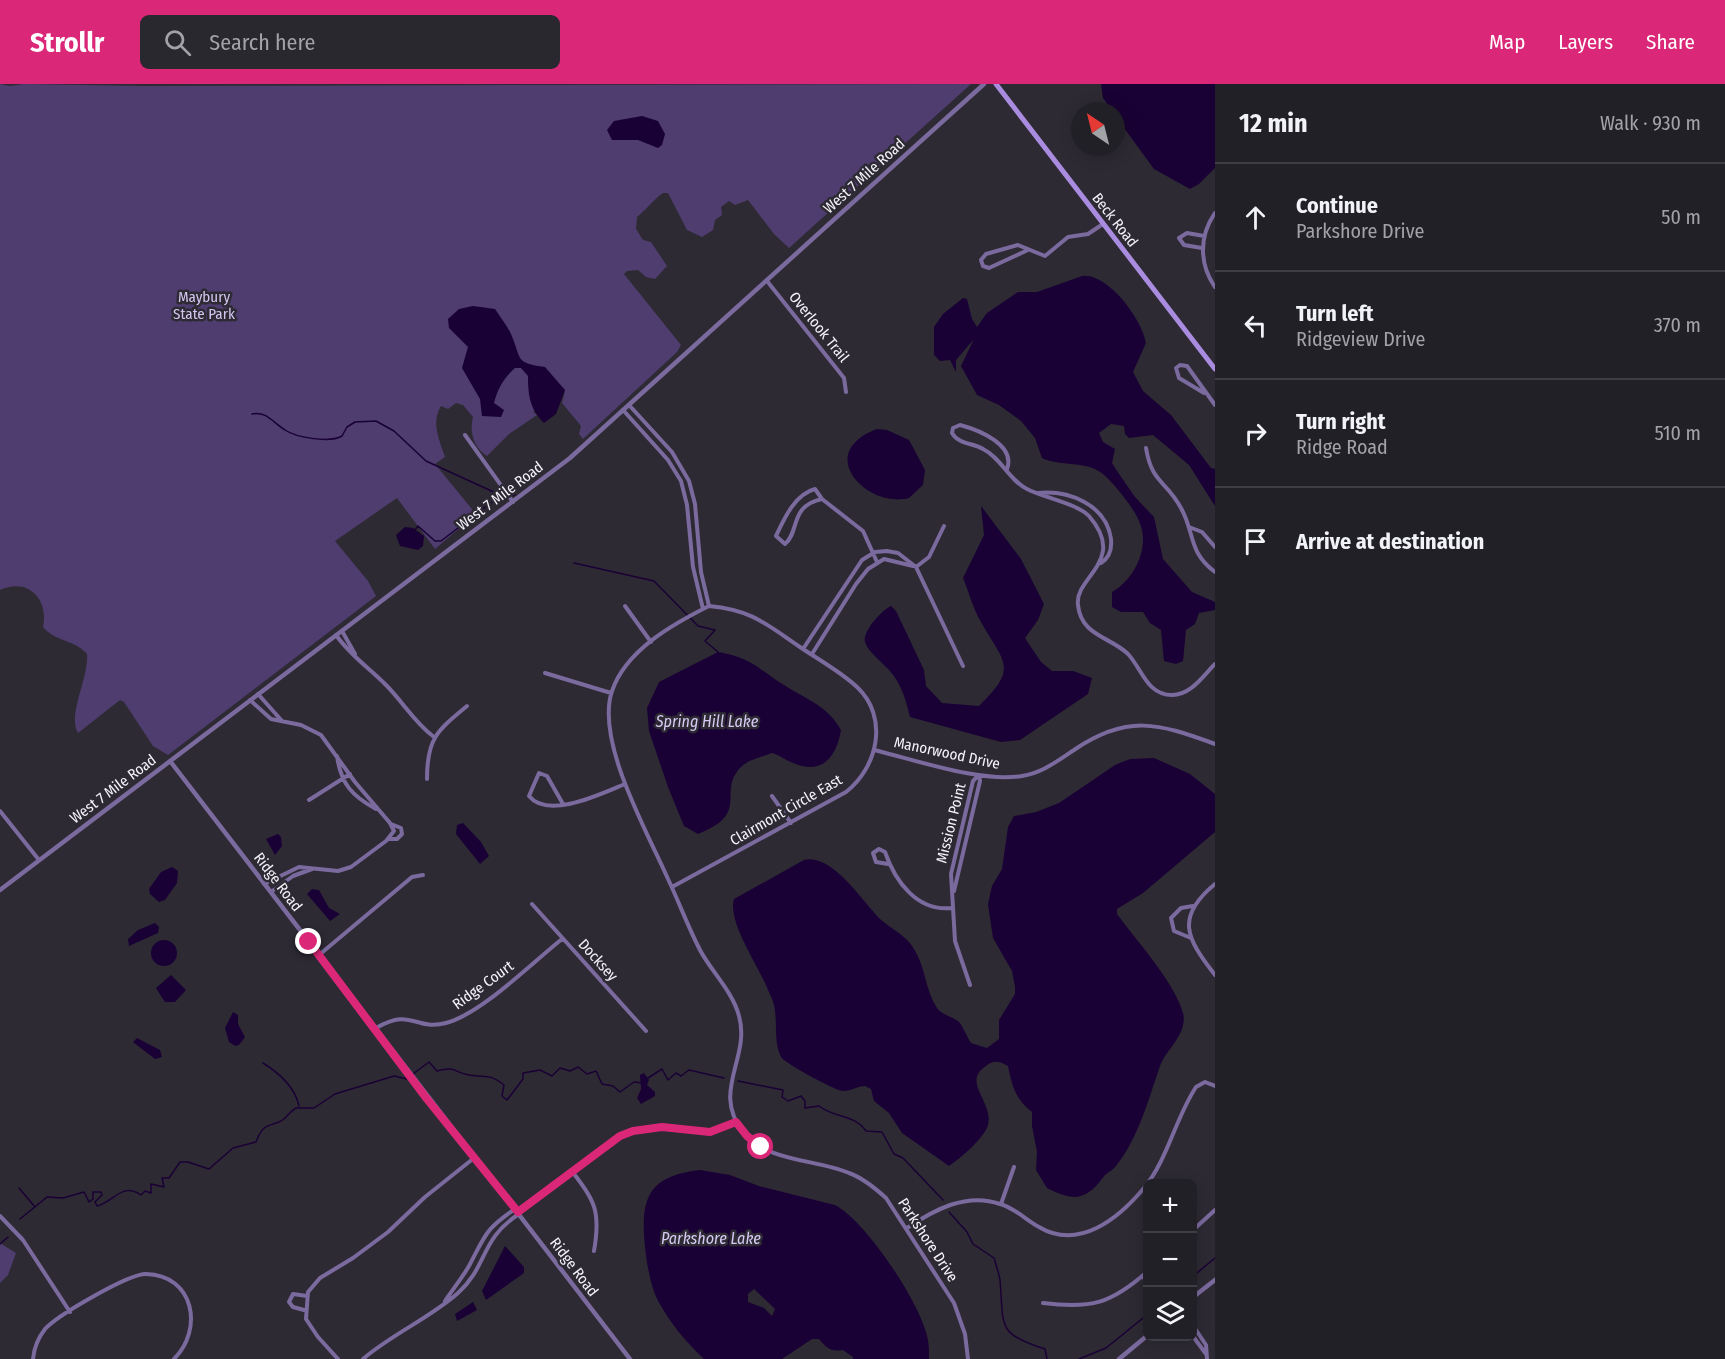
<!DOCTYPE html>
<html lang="en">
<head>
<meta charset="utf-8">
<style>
  body { margin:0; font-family:"Fira Sans Condensed",sans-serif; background:#2a282f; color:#f1f3f6 }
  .controls { position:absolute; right:18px; bottom:18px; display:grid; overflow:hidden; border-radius:9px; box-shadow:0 3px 15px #0003 }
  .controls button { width:54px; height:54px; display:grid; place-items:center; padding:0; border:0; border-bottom:2px solid #3f3e44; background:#222027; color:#f1f3f6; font:30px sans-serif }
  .compass { position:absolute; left:1071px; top:18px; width:54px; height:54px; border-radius:50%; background:#222027; box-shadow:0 3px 15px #0003; rotate:325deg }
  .stop { position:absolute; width:18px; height:18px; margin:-14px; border:4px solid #db2777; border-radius:50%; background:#fff }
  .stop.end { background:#db2777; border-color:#fff; box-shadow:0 2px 6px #0008 }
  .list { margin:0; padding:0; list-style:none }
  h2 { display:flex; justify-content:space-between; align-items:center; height:78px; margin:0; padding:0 24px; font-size:26px }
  h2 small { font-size:20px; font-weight:400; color:#a2a3a7 }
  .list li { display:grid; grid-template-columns:39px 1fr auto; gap:18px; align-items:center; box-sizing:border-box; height:108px; padding:0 24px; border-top:2px solid #3f3e44 }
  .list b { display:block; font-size:22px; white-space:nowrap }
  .list p { margin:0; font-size:20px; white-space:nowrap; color:#a2a3a7 }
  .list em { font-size:20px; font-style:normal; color:#a2a3a7 }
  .icon { flex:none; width:33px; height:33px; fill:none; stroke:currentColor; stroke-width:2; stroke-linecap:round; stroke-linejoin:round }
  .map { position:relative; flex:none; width:1215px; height:1275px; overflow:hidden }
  header { display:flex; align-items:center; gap:36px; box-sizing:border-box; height:84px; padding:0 30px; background:#db2777; color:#fff }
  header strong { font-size:28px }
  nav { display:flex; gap:33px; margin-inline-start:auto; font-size:21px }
  .search { width:420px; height:54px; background:#2a282f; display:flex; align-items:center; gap:15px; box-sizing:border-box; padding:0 21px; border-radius:9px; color:#a2a3a7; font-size:22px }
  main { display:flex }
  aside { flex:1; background:#222027 }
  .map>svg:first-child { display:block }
  .green { fill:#4e3d6e }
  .water { fill:#1a0135; fill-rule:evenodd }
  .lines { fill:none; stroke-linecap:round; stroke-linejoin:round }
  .stream { stroke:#1a0135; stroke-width:1.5 }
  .minor { stroke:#7b6a9e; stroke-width:4 }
  .tertiary { stroke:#7b6a9e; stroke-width:4.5 }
  .secondary { stroke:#a98cdf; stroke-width:5 }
  .route { stroke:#db2777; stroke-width:8 }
  .labels { text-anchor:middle; stroke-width:5; stroke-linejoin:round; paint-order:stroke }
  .street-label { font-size:15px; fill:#f5f3f9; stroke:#2d2a34 }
  .park-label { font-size:15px; fill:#d3c6f0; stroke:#2d2a34 }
  .water-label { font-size:16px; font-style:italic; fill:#d7caf4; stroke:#2d2a34 }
</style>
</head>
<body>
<header>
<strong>Strollr</strong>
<div class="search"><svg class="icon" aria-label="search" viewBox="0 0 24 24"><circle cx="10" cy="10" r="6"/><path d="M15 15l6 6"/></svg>Search here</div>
<nav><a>Map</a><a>Layers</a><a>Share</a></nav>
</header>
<main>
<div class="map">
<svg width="1215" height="1275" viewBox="0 0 1215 1275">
  <rect width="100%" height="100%" fill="#2d2a34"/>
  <path class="green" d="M0,0l10,2 14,-2 119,2 828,-2 -182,164 -15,-14 -26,-34 -13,5 -6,-4 -8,6 1,8 -7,5 -2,10 -11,7 -15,-7 -19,-37h-5c-10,7 -17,17 -26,24l-1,12 7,11 8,2 16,24 -12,13 -9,-2 -8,-7 -11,1 -3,3 57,71 -4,7 -94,87 -4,-5 2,-8 -19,-23 3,-12 -32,21 4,3 -28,19 -22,22c-13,-8 -18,-24 -14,-39l-10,-12 -7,-2 -8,6 -7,-3c-10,17 -2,33 4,51l-10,7 41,50 -41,35 -38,-51 -62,43 33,40 8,15 -208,159 -15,-9 -29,-44 -4,-2 -42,33c-11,-18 11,-55 9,-79 -12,-14 -33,-13 -44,-27 6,-28 -15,-50 -43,-37z
    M0,1159l16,10 -8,22 -8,8z"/>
  <path class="water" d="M1101,0h114v84l-16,16 -9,5 -36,-20 -38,-52v-6h-4l-9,-13z
    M642,32l16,5 7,13 -3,11 -4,3 -20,-8h-26l-5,-10 7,-9z
    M1082,192c26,-3 60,43 64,67l-13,29 10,19 28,24 40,53 4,1v37l-26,-41 -36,-30 -24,3 -4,-4 -1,-8 -13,-2 -12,9 4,9 12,7 -3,14 5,8 18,26 19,20 9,42 29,33 23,10v8l-16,3 -4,11 -9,6 -3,31 -7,3 -12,-3 -3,-31 -11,-7 -7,-11h-22l-9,-5v-15c22,-12 39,-45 27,-71 -4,-11 -25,-38 -36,-47 -17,-14 -43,-7 -61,-16l-7,-20 -14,-17 -22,-16 -22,-10 -16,-29 13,-27 -18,21v12l-6,-12 -10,1 -6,-6v-28l9,-13 20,-16 4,1 5,20 5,8 10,-14 31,-21h19z
    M473,222l22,3c5,8 12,16 16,25 11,25 3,29 34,33l20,23 -9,24 -12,9c-14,-14 -16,-27 -16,-47l-7,-8h-6c-12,11 -17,20 -21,35l10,7 -3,7 -19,-1 -2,-17 -18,-31 6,-21 -19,-19 -1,-9 11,-10z
    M877,345l10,1 22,10 16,30 -2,15 -14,13c-42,11 -96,-45 -32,-69z
    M981,422l40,53 23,45 -6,16 -13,18 16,24 11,9h21l19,7 -4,16 -68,46 -19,2 -91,-25c-4,-17 -9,-34 -21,-47 -7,-8 -21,-18 -24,-28 -3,-10 17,-32 26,-36l5,5 28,59 2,16 16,17 37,3c40,-39 25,-43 2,-84 -8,-13 -12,-30 -18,-44l21,-43z
    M405,443l8,1 11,8 -1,10 -5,4 -18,-4 -4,-11z
    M718,568c34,6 39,16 66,33 23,15 43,20 57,45 -4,26 -19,46 -48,33 -8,-3 -13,-8 -21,-10 -10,4 -23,6 -31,14 -25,25 11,46 -43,67l-14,-8 -16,-39 -19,-56 -2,-23 12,-26z
    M1154,674l36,16 25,20v38l-72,61 -26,16v5c19,26 58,69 66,99 5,21 -17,36 -23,53 -11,32 -22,73 -44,100 -3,4 -8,6 -11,9 -7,9 -15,20 -28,22 -9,1 -22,-5 -30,-9l-11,-18 1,-18 -5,-26v-14c-16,-12 -20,-26 -24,-46 -9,-5 -14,-6 -22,0 -25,16 8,36 2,59 -4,13 -27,33 -39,41l-47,-33 -13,-20 -15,-12 -3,-12 -6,-3c-7,0 -14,5 -22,5 -7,0 -59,-28 -62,-34 -7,-14 -4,-32 -6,-46 0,-6 -4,-15 -7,-21 -9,-24 -41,-68 -34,-91l70,-39c28,-7 58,41 76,59 11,10 26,16 34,30 12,19 11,41 23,59 6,8 18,9 23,15 4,6 7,14 11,20l16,5 12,-9v-19l16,-26v-7l-3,-16 -19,-33 -5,-34 4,-18 10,-17 6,-42 6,-11 22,-4 23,-9 56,-38 15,-6z
    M463,739l18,19 8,14 -9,8 -24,-30 1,-9z
    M278,750l3,3 1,9 -7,9 -9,-16z
    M172,783l6,4 -1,12 -12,17 -6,2 -9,-8 -1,-5 12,-17z
    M312,805l7,1 10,18 11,6 -10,7 -23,-27z
    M155,839l4,4 -1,6 -29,13 -1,-7 10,-9z
    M151 869a13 13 0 1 1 26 0a13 13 0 1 1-26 0Z
    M171,891l15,15 -11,12h-10l-9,-14z
    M233,928l5,3v9l7,13 -6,8 -4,1 -6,-4 -4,-14z
    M137,954l23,12 2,7 -7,2 -22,-17z
    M644,989l5,7 -2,5 8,7v4l-14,8 -4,-6 4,-9 -1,-14z
    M700,1086l30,5 29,11 76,19c31,16 87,100 93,135 1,6 1,13 1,19h-76v-2l-10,-7c-13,2 -16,-2 -24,-11h-7l-30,20h-78c-19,-18 -33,-35 -46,-58 -8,-16 -11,-37 -13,-54 -5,-49 3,-71 55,-77zM754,1205l21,20 -3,7 -8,-8 -16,-6v-8z
    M505,1162l19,21v6l-38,27 -4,-9z
    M473,1218l4,8 -20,11 -2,-7z"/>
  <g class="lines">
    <path class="stream" d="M252,330c15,-3 21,9 33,16 12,8 45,13 57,6l5,-9 8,-5 21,-1 18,10 32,30 72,33 17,1
      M415,446l3,-4 17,15h6l60,-46
      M574,479l80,18 44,45 17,4 -10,11 13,11
      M263,979c16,10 32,24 36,43
      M413,990l16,-12 8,9c20,-5 15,1 32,4 17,3 20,-2 35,10l-2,11 5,4 16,-21v-6l17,-3 12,6 8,-8 10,3 8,-4 9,7 9,-3 6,13 11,2 7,6 14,-10 8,1
      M648,994l14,-9 6,11 8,-7 5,3 8,-6 35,8
      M738,997l45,9 -1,7 6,4 13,-5 4,5v7l14,-2c15,12 35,8 47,25l16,1 12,22 9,4 40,42
      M19,1104l16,19
      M949,1128l18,20 6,12 21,14c2,7 5,15 6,22 4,46 -4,54 45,69l2,10
      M20,1135l27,-22 16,1 21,-6 5,10 4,-3v-7h8l1,3 -7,7 2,4c18,-5 25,-24 44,-11l4,-4 6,2v-9l13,3 -2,-9h7l11,-16h8l21,7 24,-21 23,-6c9,-24 17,-13 29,-24 4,-4 6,-7 11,-10h18l21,-14 59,-18 13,3
      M0,1160l8,-7
      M1192,1193l23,-19
      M1079,1275l27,-11 42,-34"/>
    <path class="minor" d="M1215,129c-16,23 -16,51 0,74
      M1202,164l-18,-3 -5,-7 8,-5 17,3
      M1028,166l-39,18 -6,-2 -2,-6 5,-6 32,-9 27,11 23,-19 20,-3 15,-10
      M767,197l77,97 2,14
      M1204,309l-25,-15 -3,-10 4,-3 7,1 28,39
      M629,321l43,47 17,29 6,23 6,68 8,34
      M623,326l45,50 13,21 6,24 6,62 10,42
      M465,351l48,67
      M1146,364c6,36 20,32 35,60 14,25 7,44 34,64
      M1007,385c9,-24 -28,-39 -47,-44l-7,3 -1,5c6,11 21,10 31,16 18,9 26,31 44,40 15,8 51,15 62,27 39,45 -15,61 -11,89 3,31 33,32 50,49 14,15 19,41 44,41 19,0 31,-19 43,-31
      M1038,409c30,-3 68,11 73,46 1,10 -2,19 -10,24
      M822,415c-33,7 -22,33 -37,45l-9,-8c8,-17 19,-42 39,-47l7,10 41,32 14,31
      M1189,443l13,5 13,15
      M916,483l13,-10 15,-31
      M625,522l26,36
      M709,522c-36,18 -83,44 -97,85 -17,50 36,142 56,188 11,23 20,48 32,71 11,21 33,42 39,66 12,42 -29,76 5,117 24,29 72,26 105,40 14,5 26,15 37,25l68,105 11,31 3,25
      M342,547l13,23
      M336,551c14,20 33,33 50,50 17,17 28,37 48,52
      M803,565l59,-89 13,-8 12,-1 11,2 18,14 47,99
      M812,570l44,-70 12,-15 16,-10 29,7
      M545,589l66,20
      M258,610l24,27
      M250,616l21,19 30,6 20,10 34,47 35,41 4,8 -8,10 -35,26 -13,4 -39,-4 -35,17
      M874,666c42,10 107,33 148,26 20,-3 35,-15 52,-26 53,-36 84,-27 141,-6
      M337,672c4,28 15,40 39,53
      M427,695c0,-41 10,-48 40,-73
      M772,712l19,27
      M309,716l41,-26
      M563,720l-16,-28 -8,-3 -10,23c19,24 74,-3 96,-12
      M0,727l39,49
      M389,755h8l5,-5 -1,-6 -10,-4
      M888,780l-12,-2 -3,-9 6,-4 6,3c10,29 32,60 67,56
      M1215,800c-40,33 -29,54 0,91
      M672,803l174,-95c32,-25 43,-75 11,-105 -17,-16 -38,-27 -57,-40 -34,-23 -48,-37 -91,-41
      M954,807l26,-110 -1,-6
      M271,808l22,-16 19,-7
      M532,820l114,127
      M1191,854l-17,-7 -3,-13 10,-10 12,-2
      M319,871l93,-78 11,-2
      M970,901l-15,-44 -4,-67 22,-93 6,-6
      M376,944c36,-21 38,3 70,-5 35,-9 87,-61 116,-84
      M571,1086c24,31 30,41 23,81
      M1001,1120l13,-37
      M518,1128l102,-76 13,-5 29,-4 48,5 26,-10
      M0,1132l23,24 47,72
      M907,1144c27,-18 59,-36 93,-24 15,4 26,16 39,23 40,24 80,-9 105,-39 24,-29 31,-69 52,-101l9,-5 10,4
      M1192,1147l23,-21
      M1142,1192l6,6
      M445,1217c8,-12 17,-23 24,-35 16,-30 16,-37 46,-57
      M1043,1219c48,6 68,1 105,-32
      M304,1226l-11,-3 -4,-5 4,-8 14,2
      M1192,1240l14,21 1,14
      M1192,1251l14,19
      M33,1275c1,-11 5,-21 12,-30 13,-14 83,-55 101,-55 48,1 58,55 28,85
      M338,1275l-20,-22 -12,-18 2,-27 12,-14 33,-20 35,-26 37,-35 49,-39
      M363,1275c29,-25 67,-41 95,-66 30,-27 22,-54 61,-79"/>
    <path class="tertiary" d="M170,677l460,598
      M0,806l570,-432 414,-374
      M1192,1214l23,-18
      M1119,1275l29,-24"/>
    <path class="secondary" d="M996,0l219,285"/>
  </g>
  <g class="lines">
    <path class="route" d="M309,858l118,157 91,113 102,-76 13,-5 29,-4 48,5 26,-10 11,14 14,11"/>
  </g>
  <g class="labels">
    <g class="street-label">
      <text transform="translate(864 92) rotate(-42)" y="5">West 7 Mile Road</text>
      <text transform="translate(1115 136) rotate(52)" y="5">Beck Road</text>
      <text transform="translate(819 243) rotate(51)" y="5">Overlook Trail</text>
      <text transform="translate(500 412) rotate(-37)" y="5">West 7 Mile Road</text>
      <text transform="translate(947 669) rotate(12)" y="5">Manorwood Drive</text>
      <text transform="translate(113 705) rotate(-37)" y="5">West 7 Mile Road</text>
      <text transform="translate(786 726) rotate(-30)" y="5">Clairmont Circle East</text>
      <text transform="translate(951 739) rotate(-76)" y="5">Mission Point</text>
      <text transform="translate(278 798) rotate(53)" y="5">Ridge Road</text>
      <text transform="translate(598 876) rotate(48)" y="5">Docksey</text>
      <text transform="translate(483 901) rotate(-36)" y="5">Ridge Court</text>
      <text transform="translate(928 1156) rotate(57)" y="5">Parkshore Drive</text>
      <text transform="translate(574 1183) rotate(53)" y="5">Ridge Road</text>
    </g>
    <g class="park-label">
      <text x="204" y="218">Maybury<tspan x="204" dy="17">State Park</tspan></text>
    </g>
    <g class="water-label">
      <text x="707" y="643">Spring Hill Lake</text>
      <text x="711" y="1160">Parkshore Lake</text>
    </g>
  </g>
</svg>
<div class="controls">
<button>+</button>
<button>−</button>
<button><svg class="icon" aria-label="layers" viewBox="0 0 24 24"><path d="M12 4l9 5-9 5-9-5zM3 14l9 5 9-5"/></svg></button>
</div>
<svg class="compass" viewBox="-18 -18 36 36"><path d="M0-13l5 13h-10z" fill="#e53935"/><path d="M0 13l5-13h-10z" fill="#a2a3a7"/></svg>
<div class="stop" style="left:761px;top:1063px"></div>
<div class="stop end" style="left:309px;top:858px"></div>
</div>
<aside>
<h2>12 min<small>Walk · 930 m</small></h2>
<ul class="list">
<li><svg class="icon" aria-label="ahead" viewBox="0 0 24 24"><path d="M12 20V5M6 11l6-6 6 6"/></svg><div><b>Continue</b><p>Parkshore Drive</p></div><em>50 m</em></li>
<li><svg class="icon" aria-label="left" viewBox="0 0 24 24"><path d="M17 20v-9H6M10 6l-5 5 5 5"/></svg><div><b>Turn left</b><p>Ridgeview Drive</p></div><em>370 m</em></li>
<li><svg class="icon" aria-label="right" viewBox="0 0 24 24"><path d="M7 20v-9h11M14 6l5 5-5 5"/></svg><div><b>Turn right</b><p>Ridge Road</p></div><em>510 m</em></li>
<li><svg class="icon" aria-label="arrive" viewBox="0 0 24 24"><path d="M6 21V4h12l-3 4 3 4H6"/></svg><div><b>Arrive at destination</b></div></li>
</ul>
</aside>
</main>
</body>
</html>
